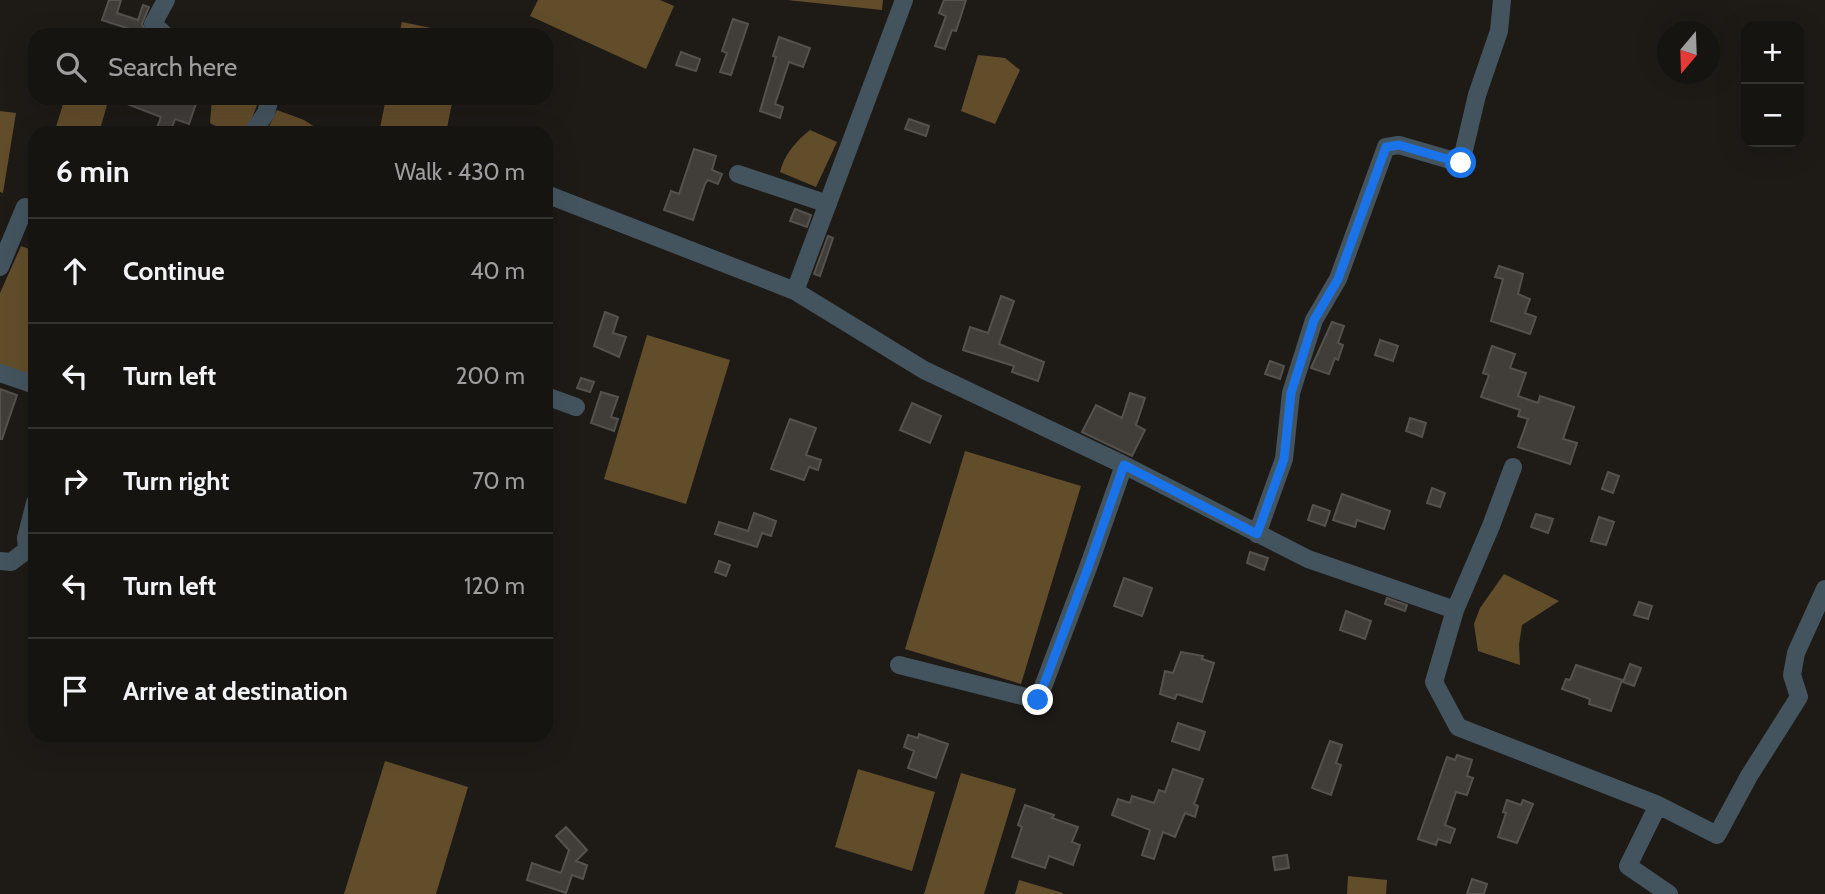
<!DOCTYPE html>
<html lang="en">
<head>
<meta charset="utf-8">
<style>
  body { margin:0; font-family:Cabin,sans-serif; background:#23211f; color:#f1f3f6 }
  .controls { position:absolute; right:21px; top:21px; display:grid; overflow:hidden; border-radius:14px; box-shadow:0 7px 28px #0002 }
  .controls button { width:63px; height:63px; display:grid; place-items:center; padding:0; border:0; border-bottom:2px solid #353331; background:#161411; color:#f1f3f6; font:35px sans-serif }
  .compass { position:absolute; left:1657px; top:21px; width:63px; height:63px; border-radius:50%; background:#161411; box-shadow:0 7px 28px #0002; rotate:199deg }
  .stop { position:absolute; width:21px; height:21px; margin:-16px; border:5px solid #1a73e8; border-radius:50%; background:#fff }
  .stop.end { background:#1a73e8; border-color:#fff; box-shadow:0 2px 7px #0008 }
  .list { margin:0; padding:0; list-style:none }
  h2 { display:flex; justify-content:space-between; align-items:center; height:91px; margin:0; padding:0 28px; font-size:30px }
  h2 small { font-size:23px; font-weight:400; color:#9e9e9f }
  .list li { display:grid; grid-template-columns:46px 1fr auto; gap:21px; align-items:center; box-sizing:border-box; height:105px; padding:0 28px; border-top:2px solid #353331 }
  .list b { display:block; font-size:26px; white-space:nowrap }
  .list em { font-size:23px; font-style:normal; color:#9e9e9f }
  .icon { flex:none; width:38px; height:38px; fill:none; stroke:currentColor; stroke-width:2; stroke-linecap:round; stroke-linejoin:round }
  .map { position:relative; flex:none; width:1825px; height:894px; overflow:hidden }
  .search { position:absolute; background:#161411; box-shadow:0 7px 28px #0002; left:28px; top:28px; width:525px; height:77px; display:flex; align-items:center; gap:18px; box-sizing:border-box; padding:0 24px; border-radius:21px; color:#9e9e9f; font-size:26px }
  .panel { position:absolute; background:#161411; box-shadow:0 7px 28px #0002; left:28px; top:126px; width:525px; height:616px; border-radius:21px }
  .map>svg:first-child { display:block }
  .water { fill:#624d2b }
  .building { fill:#413e3a; stroke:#55524d; stroke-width:2 }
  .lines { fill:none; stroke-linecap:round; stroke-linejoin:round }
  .minor { stroke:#44545e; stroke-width:18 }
  .route { stroke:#1a73e8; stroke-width:9 }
</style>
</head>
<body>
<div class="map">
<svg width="1825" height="894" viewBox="0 0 1825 894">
  <rect width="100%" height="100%" fill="#1e1b17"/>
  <path class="water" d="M538,0h122l14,6 -28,63 -116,-53z
    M787,0h96l-1,10z
    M402,22l63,13h-66z
    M978,55l27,3 15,12 -25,54 -34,-13z
    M65,98h44l-10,35h-45z
    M212,98h43l4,2 -10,26 -7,7h-13l-19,-10z
    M386,98h67l-7,35h-67z
    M277,110l27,10 20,13h-58z
    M0,111l16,2 -13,80 -3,-1z
    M810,130l27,12 -21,45 -36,-15c4,-17 16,-31 30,-42z
    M21,246l14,5v125l-35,-11v-72z
    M647,335l83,25 -44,144 -82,-25z
    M965,451l116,35 -60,198 -116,-35z
    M1504,574l55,27 -37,24 -3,20 1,20 -42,-14 -4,-27 6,-16z
    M385,761l83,26 -32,107h-92z
    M858,769l77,23 -23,79 -77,-24z
    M961,773l55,16 -32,105h-60z
    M1348,876l39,4 -1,14h-39z
    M1019,880l44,13 -1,1h-47z"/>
  <path class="building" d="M109,0h12l-4,13 21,7 5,-15 6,2 -7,17 6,11 -46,-15z
    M944,0h22l-10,31 -4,-1 -7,19 -10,-3 11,-30 -7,-3z
    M733,19l15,5 -17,51 -11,-3 7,-19 -5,-2z
    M779,37l31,11 -7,19 -14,-5 -14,42 8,3 -3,11 -20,-7 16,-54 -3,-1z
    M681,52l19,7 -4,12 -20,-6z
    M117,98h81l-9,26 -14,-5 -5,14 -14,-3 5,-13 -44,-17z
    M909,119l20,7 -3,10 -21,-7z
    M694,149l22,7 -4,14 10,4 -4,10 -10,-4 -3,4 -12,36 -29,-10 7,-19 8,3z
    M795,209l16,6 -4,12 -17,-6z
    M828,236l5,2 -13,38 -6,-2z
    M1499,266l24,8 -5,20 12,5 -5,14 11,4 -6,17 -39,-13 12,-42 -8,-2z
    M1001,296l13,5 -15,43 45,18 -6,19 -26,-9 2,-6 -51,-16 7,-23 18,6z
    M605,312l13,5 -5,16 13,4 -7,20 -25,-11z
    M1332,322l12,4 -6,17 5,2 -5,15 -3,-2 -6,16 -18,-6z
    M1380,340l18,6 -5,15 -18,-6z
    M1492,346l23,8 -5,14 16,5 -8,23 20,7 2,-7 34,11 -11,32 14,4 -7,21 -52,-17 10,-28 -10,-3 2,-6 -39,-13 8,-22 -6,-2z
    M1270,361l14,5 -4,13 -15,-5z
    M581,378l13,4 -4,10 -13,-4z
    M0,389l17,6 -15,44h-2z
    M601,392l17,5 -7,20 7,2 -4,12 -23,-8z
    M1130,393l15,5 -9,27 9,5 -13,26 -50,-24 14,-27 26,13z
    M912,403l29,13 -11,27 -30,-13z
    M1410,418l16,5 -4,14 -16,-6z
    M790,419l26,9 -10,27 15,5 -3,10 -9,-3 -5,13 -33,-11z
    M1608,472l11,4 -6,17 -11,-4z
    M1432,488l13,5 -5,14 -13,-4z
    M1342,494l48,17 -6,18 -27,-9 -2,7 -22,-7z
    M1313,505l17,6 -5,15 -17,-6z
    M754,513l22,8 -5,15 -9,-3 -5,14 -42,-13 4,-12 29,9z
    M1536,514l17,5 -5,14 -17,-6z
    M1599,517l15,5 -8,23 -15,-4z
    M1250,552l18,6 -4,12 -17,-7z
    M719,561l11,4 -4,11 -11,-4z
    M1124,578l28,10 -10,28 -28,-10z
    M1387,598l20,7 -2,6 -20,-7z
    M1639,602l13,4 -4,13 -14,-4z
    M1346,611l25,10 -6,18 -25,-9z
    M1181,652l22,4 -1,3 12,4 -12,39 -25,-8 -2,5 -15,-5 5,-23 8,2z
    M1630,664l11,4 -7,18 -11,-4z
    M1576,665l46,15 -11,31 -22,-7 1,-5 -28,-10 4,-10 4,1z
    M1178,723l27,9 -6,18 -27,-9z
    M919,734l29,10 -12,34 -28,-10 6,-17 -10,-4 4,-12 10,3z
    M1330,741l12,4 -6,18 5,2 -10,30 -19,-7z
    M1457,755l15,5 -5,16 6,2 -6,17 -11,-3 -11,33 10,4 -5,14 -12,-4 -2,6 -18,-6 29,-82 8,3z
    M1173,769l30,10 -9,25 4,2 -3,11 -10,-4 -10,24 -12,-5 -9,27 -12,-4 8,-25 -38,-15 6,-16 12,4 2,-7 22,7 5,-13 6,2z
    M1507,800l14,5 2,-5 10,4 -16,39 -19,-6 8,-24 -3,-1z
    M1025,805l29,10 -2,3 26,9 -6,15 8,3 -7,20 -24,-9 -4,12 -33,-11 10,-30 -4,-2z
    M566,827l21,23 -11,11 11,4 -4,14 -11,-4 -6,18 -39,-13 5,-17 29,10 8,-23 -13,-14z
    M1287,855l2,13 -14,2 -2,-13z
    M1472,879l15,5 -3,10h-17z"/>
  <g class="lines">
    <path class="minor" d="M904,0l-109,291 129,79 200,95 184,94 147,51 -21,72 24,45 200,78
      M165,35l-12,-11 13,-24
      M252,133l14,-20 4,-15
      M738,174l90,30
      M546,194l249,97
      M0,267l25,-60
      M0,373l35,12
      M546,396l30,11
      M1257,534l27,-75 7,-66 23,-73 24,-41 48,-132 13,-2 62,18 16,-68 22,-64 3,-31
      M0,561l11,1 16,-12 -1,-12 9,-35
      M1455,610l36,-84 22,-59
      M899,665l139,35 51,-135 35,-100
      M1669,894l-41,-28 30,-61 59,30 32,-59 50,-79 -7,-22 4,-22 29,-64"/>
  </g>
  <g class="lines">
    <path class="route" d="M1038,700l51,-135 35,-100 133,69 27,-75 7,-66 23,-73 24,-41 48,-132 13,-2 62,18"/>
  </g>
</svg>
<div class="controls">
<button>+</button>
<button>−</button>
</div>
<svg class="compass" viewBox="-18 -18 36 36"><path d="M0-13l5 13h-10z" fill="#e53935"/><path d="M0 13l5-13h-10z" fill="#9e9e9f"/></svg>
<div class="stop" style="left:1461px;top:163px"></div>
<div class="stop end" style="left:1038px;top:700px"></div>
<div class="search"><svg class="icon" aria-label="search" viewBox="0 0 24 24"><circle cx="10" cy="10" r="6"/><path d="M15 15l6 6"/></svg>Search here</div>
<section class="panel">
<h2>6 min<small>Walk · 430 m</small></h2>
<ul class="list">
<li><svg class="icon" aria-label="ahead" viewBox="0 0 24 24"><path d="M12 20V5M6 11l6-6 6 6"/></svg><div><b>Continue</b></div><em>40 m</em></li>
<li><svg class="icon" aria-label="left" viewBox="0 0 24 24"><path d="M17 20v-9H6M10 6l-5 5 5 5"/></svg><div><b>Turn left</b></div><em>200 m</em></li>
<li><svg class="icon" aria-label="right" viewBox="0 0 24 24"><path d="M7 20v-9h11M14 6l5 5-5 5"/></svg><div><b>Turn right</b></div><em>70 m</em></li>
<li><svg class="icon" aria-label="left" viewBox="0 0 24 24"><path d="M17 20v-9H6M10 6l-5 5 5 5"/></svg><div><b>Turn left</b></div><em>120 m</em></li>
<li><svg class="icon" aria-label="arrive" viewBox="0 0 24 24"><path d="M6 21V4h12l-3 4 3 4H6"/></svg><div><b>Arrive at destination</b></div></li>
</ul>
</section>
</div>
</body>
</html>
